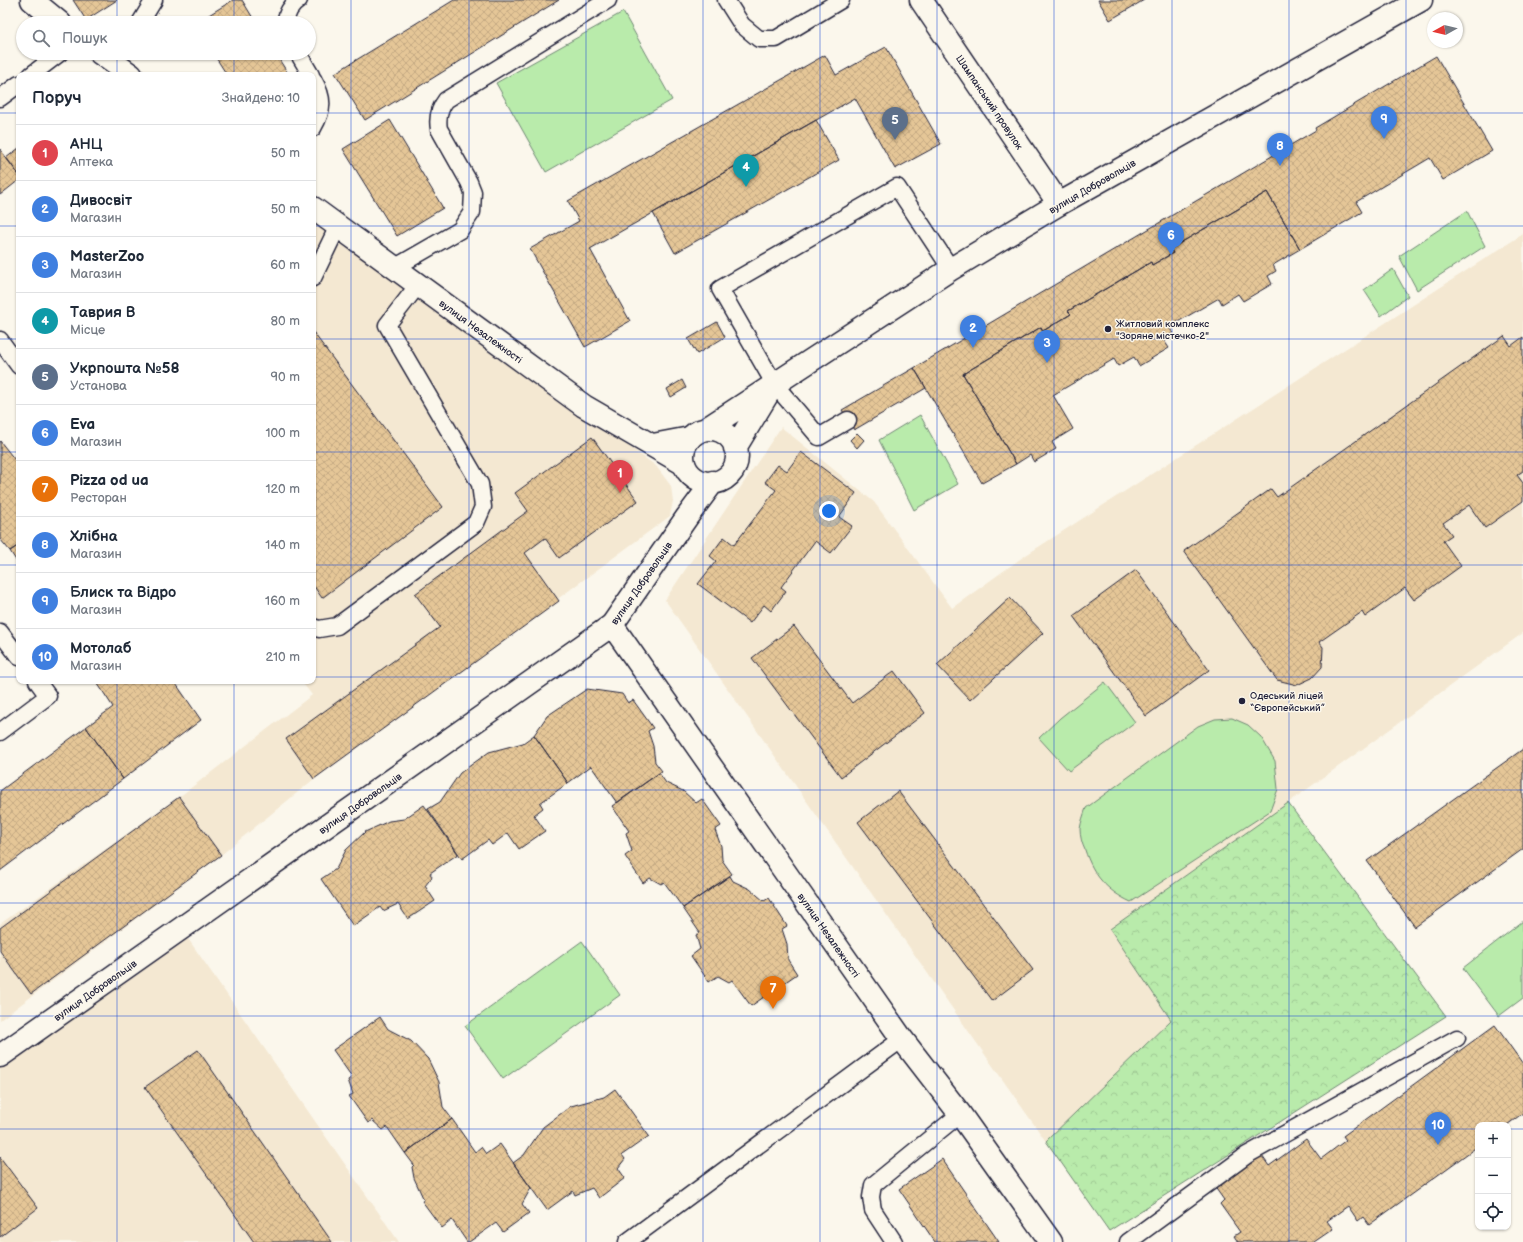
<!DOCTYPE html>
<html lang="uk">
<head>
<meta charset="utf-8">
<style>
  body { margin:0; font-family:"Balsamiq Sans",sans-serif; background:#f6f6f7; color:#1f2937 }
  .controls { position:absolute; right:12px; bottom:12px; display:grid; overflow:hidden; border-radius:8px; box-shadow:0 1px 3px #0004 }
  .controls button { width:36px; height:36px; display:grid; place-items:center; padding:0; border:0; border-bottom:1px solid #e0e1e3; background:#fff; color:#1f2937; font:20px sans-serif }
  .compass { position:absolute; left:1427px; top:12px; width:36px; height:36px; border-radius:50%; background:#fff; box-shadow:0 1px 3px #0004; rotate:262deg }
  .you { position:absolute; left:829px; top:511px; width:14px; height:14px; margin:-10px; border:3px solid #fff; border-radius:50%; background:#1a73e8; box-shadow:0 0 0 6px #1a73e833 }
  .badge { display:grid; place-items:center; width:26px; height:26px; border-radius:50%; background:#22223b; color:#fff; font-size:13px; font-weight:700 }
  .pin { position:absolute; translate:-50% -33px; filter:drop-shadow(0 1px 2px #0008) }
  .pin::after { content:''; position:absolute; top:21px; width:14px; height:12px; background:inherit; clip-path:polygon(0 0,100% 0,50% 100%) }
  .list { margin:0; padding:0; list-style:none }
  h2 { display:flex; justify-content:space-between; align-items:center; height:52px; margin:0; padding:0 16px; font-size:17px }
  h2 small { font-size:13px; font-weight:400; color:#747a83 }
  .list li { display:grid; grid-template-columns:26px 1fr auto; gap:12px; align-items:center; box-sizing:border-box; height:56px; padding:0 16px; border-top:1px solid #e0e1e3 }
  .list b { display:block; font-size:15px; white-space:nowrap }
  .list p { margin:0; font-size:13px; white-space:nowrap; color:#747a83 }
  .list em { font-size:13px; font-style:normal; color:#747a83 }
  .icon { flex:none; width:22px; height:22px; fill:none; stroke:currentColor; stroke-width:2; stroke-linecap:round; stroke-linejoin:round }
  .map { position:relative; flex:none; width:1523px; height:1242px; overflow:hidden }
  .search { position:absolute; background:#fff; box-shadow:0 1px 3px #0004; left:16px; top:16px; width:300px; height:44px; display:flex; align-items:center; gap:10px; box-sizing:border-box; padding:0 14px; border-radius:22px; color:#747a83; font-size:15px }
  .panel { position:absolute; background:#fff; box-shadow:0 1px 3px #0004; left:16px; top:72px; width:300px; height:612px; border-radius:8px }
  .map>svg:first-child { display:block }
  .built { fill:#f4e8d2 }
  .forest { fill:url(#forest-crowns); stroke:#6e8673 }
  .park { fill:#b9ebab; stroke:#6e8673 }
  .building { fill:url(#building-cross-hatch); stroke:#22223b }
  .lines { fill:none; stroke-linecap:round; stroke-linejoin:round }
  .lane-casing { stroke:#22223b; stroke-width:19 }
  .street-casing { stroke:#22223b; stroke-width:25 }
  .secondary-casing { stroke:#22223b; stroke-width:25 }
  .lane { stroke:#fbf7ec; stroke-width:16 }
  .street { stroke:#fbf7ec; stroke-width:22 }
  .secondary { stroke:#fbf7ec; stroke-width:22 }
  .grid { fill:none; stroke:#1d4ed8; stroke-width:1; stroke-opacity:0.55 }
  .poi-dot { fill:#22223b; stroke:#fbf7ec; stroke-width:1.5 }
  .labels { text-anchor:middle; stroke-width:3; stroke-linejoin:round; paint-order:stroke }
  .street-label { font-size:10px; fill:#22223b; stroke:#fbf7ec }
  .poi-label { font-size:10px; fill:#22223b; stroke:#fbf7ec; text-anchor:start }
</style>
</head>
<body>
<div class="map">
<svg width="1523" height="1242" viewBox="0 0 1523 1242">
  <defs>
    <pattern id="forest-crowns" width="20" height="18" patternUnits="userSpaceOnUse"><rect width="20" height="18" fill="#b9ebab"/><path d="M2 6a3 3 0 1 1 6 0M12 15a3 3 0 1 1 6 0" fill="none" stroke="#9fc994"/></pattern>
    <pattern id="building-cross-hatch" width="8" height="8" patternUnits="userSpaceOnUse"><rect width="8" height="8" fill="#e5c697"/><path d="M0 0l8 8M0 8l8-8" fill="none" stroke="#c4aa83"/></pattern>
  </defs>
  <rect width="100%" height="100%" fill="#fbf7ec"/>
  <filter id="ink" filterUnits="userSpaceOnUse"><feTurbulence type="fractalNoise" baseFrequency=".025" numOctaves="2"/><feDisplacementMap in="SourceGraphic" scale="8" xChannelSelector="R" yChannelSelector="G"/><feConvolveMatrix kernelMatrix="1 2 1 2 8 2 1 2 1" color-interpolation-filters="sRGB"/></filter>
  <g filter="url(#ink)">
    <path class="built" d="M313,215l343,251 15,20 2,15 -3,15 -356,263 -93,76 -221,165v-96l179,-127 133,-102 -11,-14h12z
      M1523,234v399l-235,170 158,213 -337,215 -444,-631 116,-173 93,75 78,106 71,-51z
      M182,930l217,312h-399v-180z"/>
    <path class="forest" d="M1288,803l158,213 -337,215 -63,-90 125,-121 -61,-91z"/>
    <path class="park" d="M623,12l49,88 -126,72 -50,-89z
      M1467,211l18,35 -68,44 -18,-34z
      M1393,269l15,27 -27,20 -17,-26z
      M920,415l38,69 -44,26 -35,-70z
      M1105,682l30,40 -66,49 -30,-33 21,-20z
      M1232,718l16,7 13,12 14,24 3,28 -8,22 -139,91c-24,-11 -38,-27 -46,-52 -3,-6 -5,-14 -5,-21 1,-7 4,-15 6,-21l112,-82 17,-7z
      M1523,921v77l-24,18 -36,-48z
      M582,941l38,54 -117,84 -38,-53z"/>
    <path class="building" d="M73,0h44l-31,20z
      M233,0h9l14,23h-60z
      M454,0h105l-194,120 -30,-47z
      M1098,0h46l-34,20z
      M886,47l55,97 -46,25 -40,-71 -265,151 40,72 -45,26 -55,-98 49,-28 -11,-20 257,-146 11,20z
      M213,53h62l14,22h-62z
      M1436,56l56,95 -49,29 -13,-22 -74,44 6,10 -62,37 -33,-57 -97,57 3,4 -21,12 -1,-3 -83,49 3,3 -28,17 -2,-4 -78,47 53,90 -34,19 -68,-115 402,-238 -1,-2z
      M390,120l53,88 -46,28 -54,-87z
      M816,120l23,40 -164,93 -22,-40z
      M19,148v27l-13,-17z
      M0,149l19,26v5l-19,15z
      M1267,192l33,57 -27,16 3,6 -8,5 4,8 -29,17 -5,-7 -16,10 -3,-6 -50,29 4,6 -10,6 6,9 -30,18 -5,-9 -16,9 -4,-7 -61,36 20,34 -21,13 4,7 -22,13 -4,-7 -14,9 -53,-90 78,-47 2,4 28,-17 -3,-3 83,-49 1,3 21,-12 -3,-4z
      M717,322l8,15 -28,17 -9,-15z
      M313,332l130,175 -121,91 -9,-13z
      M1504,336l7,10 12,-9v134l-6,4 6,8v18l-38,27 -16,-23 -26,18 9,12 -9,6 18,25 -47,34 -9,-12 -40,29 -3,-5 -43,30 4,5 -1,20 -10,11 -15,7 -20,-5 -93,-129 87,-62 6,8z
      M914,368l12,20 -72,42 -12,-20z
      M682,380l4,8 -15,9 -4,-8z
      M857,433l7,7 -7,8 -7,-8z
      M592,437l46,64 -79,57 -14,-20 -20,15 34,48 -245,178 -28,-40 154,-112 -25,-33 113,-83 -13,-18z
      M0,441l19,24v80l-9,6 -10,-12z
      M801,452l55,41 -17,24 13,9 -21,27 -16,-12 -34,46 5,4 -15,20 -7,-6 -14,18 -52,-39 18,-23 -6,-5 14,-19 10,8 42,-55 -11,-8 13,-17 9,6z
      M19,545v20l-9,-14z
      M1136,570l73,100 -63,46 -73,-100z
      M1010,598l33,35 -73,67 -33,-35z
      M794,626l58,77 42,-32 31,42 -84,64 -89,-119z
      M96,681h78l27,39 -78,59 -37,-52 27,-20z
      M587,689l35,5 6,9 5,-3 20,28 -5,3 5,15 2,16 7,9 -45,32 -26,-37 -23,17 -34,-48 13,-19z
      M86,727l37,52 -123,92v-80z
      M534,735l34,48 -28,20 3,5 -9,7 11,16 -26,18 -11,-16 -16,12 -4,-5 -26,19 -34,-50 12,-7 20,-29 29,-21 34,-9z
      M1523,749v100l-108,78 -48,-66z
      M659,773l7,10 17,8 13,12 6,-4 19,27 -6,4 6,16 1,14 10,14 -49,34 -19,-26 -3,2 -11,-6 -7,5 -18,-27 7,-5 -6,-18 3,-2 -17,-25z
      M898,791l135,179 -41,31 -134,-179z
      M179,797l42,58 -190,139 -31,-43v-23z
      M424,805l34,49 -28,19 2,4 -7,9 10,15 -27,18 -10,-15 -15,7 -3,-4 -27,19 -32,-47 15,-10 10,-19 19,-18 24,-11 15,-2z
      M730,876l3,5 17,8 14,12 5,-3 18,28 -5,3 5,15 1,16 9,14 -46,32 -19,-26 -3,2 -11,-6 -9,6 -18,-26 9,-7 -4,-14 4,-2 -17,-25z
      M380,1017l8,12 23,12 17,18 11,23 4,25 9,12 -47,34 -18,-26 -4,3 -11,-10 -4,3 -19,-27 4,-2 -5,-14 4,-3 -19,-27z
      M1495,1025l28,39v49l-16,12h-29v21l-109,79 -6,-8 -5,4 -10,-15 -21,15 6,8 -19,13h-76l-4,-6 6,-4 -20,-28 4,-4 -10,-14 46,-33 9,13 37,-27 15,20 25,-19 -3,-4z
      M198,1050l134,192h-78l-109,-155z
      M615,1089l34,47 -27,19 3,4 -7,9 7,10 -26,20 -7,-10 -17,7 -2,-4 -26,19 -34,-47 11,-8 19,-28 28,-21 33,-9z
      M452,1119l23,33 6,-5 5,7 14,-10 31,44 -9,16 7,9 -26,19 -7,-9 -27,19h-2l-15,-22 -10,8 -20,-27 2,-1 -10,-22 -2,-11 2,-2 -9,-12z
      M0,1157l38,51 -38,29z
      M942,1159l57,83h-64l-36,-53z"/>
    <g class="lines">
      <defs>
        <path id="lane" d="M726,0l16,25 17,14h17l65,-39
          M140,23l14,-23
          M285,23c2,-10 5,-17 14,-23
          M298,53l13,22
          M31,75l29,-22
          M313,79c11,19 11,30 0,49
          M0,98l19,-14
          M394,268l66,-38 12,-18 1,-20 -4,-10 -30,-53c-2,-11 0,-20 7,-29l162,-100
          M313,278l25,-52
          M0,340l19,26
          M848,420l-29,17 -44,-52 -55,-96 177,-102 54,82
          M313,627l6,2 18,-3 139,-103 7,-16 -3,-23 -93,-159 31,-40
          M0,632l19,25
          M0,732l48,-36 -11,-15
          M627,1242l275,-203
          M894,1242l-21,-32 -2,-13 2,-12 87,-71
          M1128,1242l119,-87 210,-117"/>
        <path id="street" d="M32,0l28,23
          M921,0l138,204
          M100,53l31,22
          M313,208l271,198 100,58
          M653,445l37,-7
          M612,625l290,414 58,75 91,128"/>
        <path id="secondary" d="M706,429l245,-160 108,-65 362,-204
          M683 456a27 27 0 1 1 54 0a27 27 0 1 1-54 0Z
          M735,448l34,-56
          M0,1056l612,-431 75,-108 26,-35"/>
      </defs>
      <use href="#lane" class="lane-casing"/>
      <use href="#street" class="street-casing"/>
      <use href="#secondary" class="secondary-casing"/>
      <use href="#lane" class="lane"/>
      <use href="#street" class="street"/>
      <use href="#secondary" class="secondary"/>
    </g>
  </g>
  <path class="grid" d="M117,0v23M234,0v23M351,0v1242M469,0v1242M586,0v1242M703,0v1242M820,0v1242M937,0v1242M1054,0v1242M1172,0v1242M1289,0v1242M1406,0v1242M117,53v22M234,53v22M0,113h19M313,113h1210M0,226h19M313,226h1210M0,339h19M313,339h1210M0,452h19M313,452h1210M0,565h19M313,565h1210M0,677h19M313,677h1210M117,681v561M234,681v561M0,790h1523M0,903h1523M0,1016h1523M0,1129h1478M1508,1129h15"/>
  <g class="poi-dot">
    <circle cx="1108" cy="329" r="4"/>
    <circle cx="1242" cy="701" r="4"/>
  </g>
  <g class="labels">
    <g class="street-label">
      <text transform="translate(990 102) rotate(56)" y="4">Шампанський провулок</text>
      <text transform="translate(1092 186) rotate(-30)" y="4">вулиця Добровольців</text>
      <text transform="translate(481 331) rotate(36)" y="4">вулиця Незалежності</text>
      <text transform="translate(641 583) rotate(-55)" y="4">вулиця Добровольців</text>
      <text transform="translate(360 803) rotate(-35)" y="4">вулиця Добровольців</text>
      <text transform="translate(829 935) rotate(55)" y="4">вулиця Незалежності</text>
      <text transform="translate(95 990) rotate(-35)" y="4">вулиця Добровольців</text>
    </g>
    <g class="poi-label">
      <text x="1116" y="327">Житловий комплекс<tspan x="1116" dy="12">"Зоряне містечко-2"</tspan></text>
      <text x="1250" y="699">Одеський ліцей<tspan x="1250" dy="12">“Європейський”</tspan></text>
    </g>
  </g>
</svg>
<div class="controls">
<button>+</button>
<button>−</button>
<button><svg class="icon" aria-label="locate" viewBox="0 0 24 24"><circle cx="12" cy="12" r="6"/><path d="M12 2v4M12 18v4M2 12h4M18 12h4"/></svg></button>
</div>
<svg class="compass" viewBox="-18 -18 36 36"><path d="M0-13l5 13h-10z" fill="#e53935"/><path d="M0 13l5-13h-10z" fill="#747a83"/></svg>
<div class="you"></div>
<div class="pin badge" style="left:620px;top:493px;background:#e0444e">1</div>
<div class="pin badge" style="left:973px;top:348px;background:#3f7fe0">2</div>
<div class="pin badge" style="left:1047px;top:363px;background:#3f7fe0">3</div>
<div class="pin badge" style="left:746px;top:187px;background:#0f9aa8">4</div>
<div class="pin badge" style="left:895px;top:140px;background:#5c6f8a">5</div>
<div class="pin badge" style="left:1171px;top:255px;background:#3f7fe0">6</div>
<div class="pin badge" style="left:773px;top:1009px;background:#e8710a">7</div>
<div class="pin badge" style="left:1280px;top:166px;background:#3f7fe0">8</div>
<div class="pin badge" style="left:1384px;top:139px;background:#3f7fe0">9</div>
<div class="pin badge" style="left:1438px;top:1145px;background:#3f7fe0">10</div>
<div class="search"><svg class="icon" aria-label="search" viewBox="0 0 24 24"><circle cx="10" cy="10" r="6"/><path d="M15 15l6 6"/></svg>Пошук</div>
<section class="panel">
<h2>Поруч<small>Знайдено: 10</small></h2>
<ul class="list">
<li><span class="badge" style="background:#e0444e">1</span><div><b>АНЦ</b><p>Аптека</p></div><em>50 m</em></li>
<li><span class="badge" style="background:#3f7fe0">2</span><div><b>Дивосвіт</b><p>Магазин</p></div><em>50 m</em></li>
<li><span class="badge" style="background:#3f7fe0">3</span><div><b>MasterZoo</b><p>Магазин</p></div><em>60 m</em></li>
<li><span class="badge" style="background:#0f9aa8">4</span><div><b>Таврия В</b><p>Місце</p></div><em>80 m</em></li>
<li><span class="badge" style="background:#5c6f8a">5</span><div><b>Укрпошта №58</b><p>Установа</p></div><em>90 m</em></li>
<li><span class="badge" style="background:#3f7fe0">6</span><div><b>Eva</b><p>Магазин</p></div><em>100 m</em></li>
<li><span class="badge" style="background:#e8710a">7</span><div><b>Pizza od ua</b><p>Ресторан</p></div><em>120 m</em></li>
<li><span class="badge" style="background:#3f7fe0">8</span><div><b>Хлібна</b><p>Магазин</p></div><em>140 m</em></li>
<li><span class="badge" style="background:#3f7fe0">9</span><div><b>Блиск та Відро</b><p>Магазин</p></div><em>160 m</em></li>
<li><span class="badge" style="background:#3f7fe0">10</span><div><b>Мотолаб</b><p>Магазин</p></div><em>210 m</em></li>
</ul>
</section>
</div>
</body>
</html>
